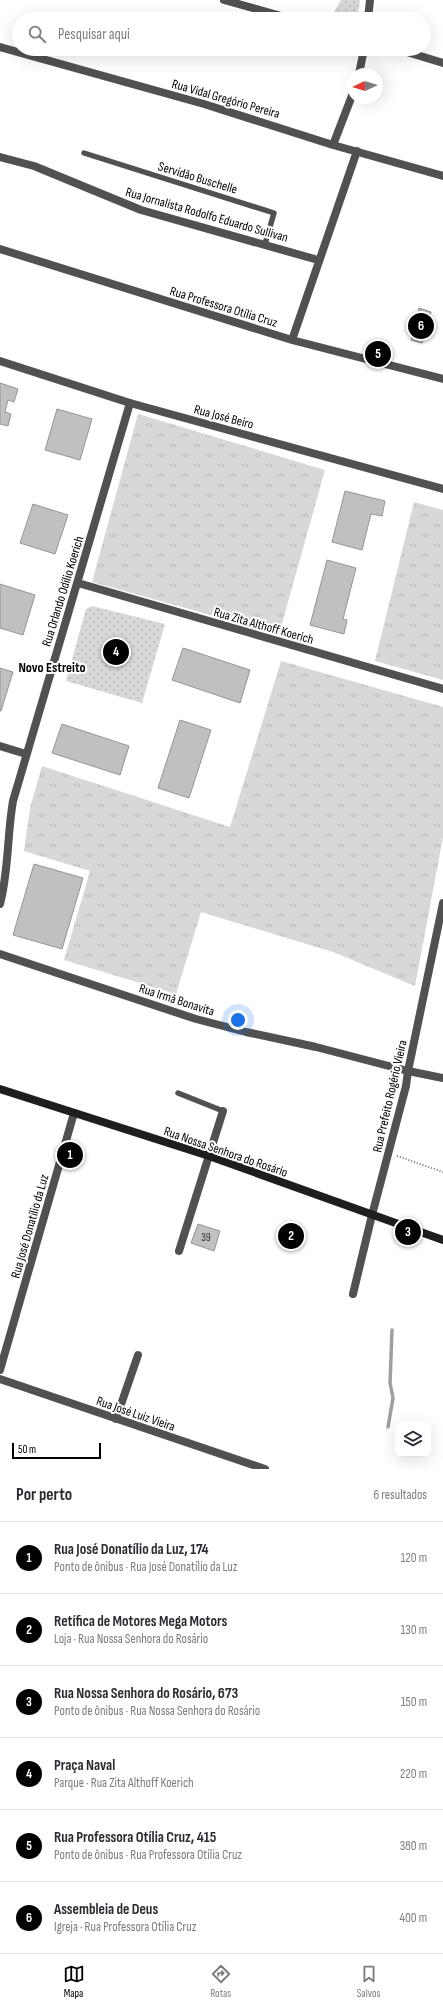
<!DOCTYPE html>
<html lang="pt">
<head>
<meta charset="utf-8">
<style>
  body { margin:0; font-family:"Sofia Sans Condensed",sans-serif; background:#f7f7f7; color:#2b2b33 }
  .controls { position:absolute; right:12px; bottom:12px; display:grid; overflow:hidden; border-radius:8px; box-shadow:0 4px 16px #0002 }
  .controls button { width:36px; height:36px; display:grid; place-items:center; padding:0; border:0; border-bottom:1px solid #e1e1e2; background:#fff; color:#2b2b33; font:20px sans-serif }
  .compass { position:absolute; left:347px; top:68px; width:36px; height:36px; border-radius:50%; background:#fff; box-shadow:0 4px 16px #0002; rotate:266deg }
  .scale { position:absolute; left:12px; bottom:10px; width:89px; box-sizing:border-box; padding-left:4px; border:2px solid #000; border-top:0; font-size:11px; line-height:14px; white-space:nowrap; color:#000; -webkit-text-stroke:3px #fff; paint-order:stroke }
  .you { position:absolute; left:238px; top:1020px; width:14px; height:14px; margin:-10px; border:3px solid #fff; border-radius:50%; background:#1a73e8; box-shadow:0 0 0 6px #1a73e833 }
  .badge { display:grid; place-items:center; width:26px; height:26px; border-radius:50%; background:#000; color:#fff; font-size:13px; font-weight:700 }
  .pin { position:absolute; translate:-50% -50%; border:2px solid #fff; box-shadow:0 1px 4px #0006 }
  .list { margin:0; padding:0; list-style:none }
  h2 { display:flex; justify-content:space-between; align-items:center; height:52px; margin:0; padding:0 16px; font-size:17px }
  h2 small { font-size:13px; font-weight:400; color:#7c7c81 }
  .list li { display:grid; grid-template-columns:26px 1fr auto; gap:12px; align-items:center; box-sizing:border-box; height:72px; padding:0 16px; border-top:1px solid #e1e1e2 }
  .list b { display:block; font-size:15px; white-space:nowrap }
  .list p { margin:0; font-size:13px; white-space:nowrap; color:#7c7c81 }
  .list em { font-size:13px; font-style:normal; color:#7c7c81 }
  .icon { flex:none; width:22px; height:22px; fill:none; stroke:currentColor; stroke-width:2; stroke-linecap:round; stroke-linejoin:round }
  .map { position:relative; flex:none; width:443px; height:1469px; overflow:hidden }
  .search { position:absolute; background:#fff; box-shadow:0 4px 16px #0002; left:12px; right:12px; top:12px; height:44px; display:flex; align-items:center; gap:10px; box-sizing:border-box; padding:0 14px; border-radius:22px; color:#7c7c81; font-size:15px }
  .sheet { height:484px; background:#fff }
  nav { display:flex; justify-content:space-around; align-items:center; box-sizing:border-box; height:56px; border-top:1px solid #e1e1e2; background:#fff; font-size:11px; color:#7c7c81 }
  nav a { display:grid; justify-items:center; gap:2px }
  nav .on { color:#000 }
  .map>svg:first-child { display:block }
  .grass { fill:url(#grass-tufts) }
  .park { fill:url(#park-dots) }
  .lines { fill:none; stroke-linecap:round; stroke-linejoin:round }
  .stream { stroke:#9f9f9f; stroke-width:3.5 }
  .building { fill:#c0c0c0; stroke:#959595 }
  .path { stroke:#737373; stroke-width:2; stroke-dasharray:1 2; stroke-linecap:butt }
  .service { stroke:#515151; stroke-width:5.5 }
  .minor { stroke:#515151; stroke-width:8 }
  .tertiary { stroke:#515151; stroke-width:8 }
  .secondary { stroke:#1e1e1e; stroke-width:8 }
  .labels { text-anchor:middle; stroke-width:4; stroke-linejoin:round; paint-order:stroke }
  .number-label { font-size:11px; fill:#303030 }
  .street-label { font-size:13px; fill:#000; stroke:#fff }
  .neighbourhood-label { font-size:14px; font-weight:bold; fill:#000; stroke:#fff }
</style>
</head>
<body>
<div class="map">
<svg width="443" height="1469" viewBox="0 0 443 1469">
  <defs>
    <pattern id="grass-tufts" width="24" height="20" patternUnits="userSpaceOnUse"><rect width="24" height="20" fill="#d8d8d8"/><path d="M3 7l-1-3M5 7V3M7 7l1-3M15 17l-1-3M17 17v-4M19 17l1-3" fill="none" stroke="#b8b8b8"/></pattern>
    <pattern id="park-dots" width="8" height="8" patternUnits="userSpaceOnUse"><rect width="8" height="8" fill="#d8d8d8"/><path d="M2 2h.1M6 6h.1" fill="none" stroke="#b8b8b8" stroke-width="1.8" stroke-linecap="round"/></pattern>
  </defs>
  <rect width="100%" height="100%" fill="#fff"/>
  <path class="grass" d="M138,414l187,56 -46,164 -187,-52z
    M414,502l29,8v170l-68,-19z
    M281,661l162,46v130l-28,149 -82,-34 -132,-40 -25,82 -112,-34 26,-89 -66,-20 6,-43 12,-42 188,61z"/>
  <path class="park" d="M341,0h19l-3,19h-27z
    M92,606l73,18 -23,79 -76,-22 20,-72z"/>
  <g class="lines">
    <path class="stream" d="M388,1427l5,-29 -3,-15 2,-53"/>
  </g>
  <path class="building" d="M419,308l12,4 -9,31 -11,-3z
    M0,383l18,6 -4,13 -6,-2 -3,12 6,2 -3,12 -8,-2z
    M57,409l35,10 -12,41 -35,-10z
    M345,491l40,10 -3,15 -11,-2 -9,36 -30,-8z
    M33,504l35,11 -13,39 -35,-11z
    M327,560l29,8 -13,51 4,1 -3,14 -34,-9z
    M0,584l35,11 -12,40 -23,-7z
    M183,648l67,22 -10,33 -68,-23z
    M0,668l13,4 -12,39h-1z
    M180,720l31,10 -22,68 -31,-10z
    M62,724l67,22 -9,29 -68,-22z
    M34,864l49,14 -21,71 -49,-14z
    M198,1224l22,7 -6,20 -23,-8z"/>
  <g class="lines">
    <path class="path" d="M397,1156l46,16"/>
    <path class="service" d="M84,153l190,60 -9,31
      M178,1093l45,18"/>
    <path class="minor" d="M224,0l68,19
      M368,19l2,-19
      M0,47l204,57 129,41 110,31
      M397,49l46,14
      M359,74l5,-25
      M333,145l20,-52
      M0,157l34,9 107,44 177,50
      M0,249l292,91 151,39
      M292,340l65,-189
      M78,583l365,106
      M0,746l26,8
      M0,904c9,-34 7,-69 13,-103l117,-398
      M408,1071l35,7
      M179,1251l44,-140
      M353,1294l19,-79
      M0,1370l74,-257
      M0,1379l265,90
      M116,1419l22,-64"/>
    <path class="tertiary" d="M0,361l130,42 313,86
      M0,954l196,65 50,13 70,15 92,24
      M372,1215l34,-129 2,-15 35,-168"/>
    <path class="secondary" d="M0,1089l209,67 234,84"/>
  </g>
  <g class="labels">
    <g class="number-label">
      <text x="206" y="1241">39</text>
    </g>
    <g class="street-label">
      <text transform="translate(226 98) rotate(16)" y="5">Rua Vidal Gregório Pereira</text>
      <text transform="translate(198 177) rotate(17)" y="5">Servidão Buschelle</text>
      <text transform="translate(207 214) rotate(16)" y="5">Rua Jornalista Rodolfo Eduardo Sullivan</text>
      <text transform="translate(224 306) rotate(17)" y="5">Rua Professora Otília Cruz</text>
      <text transform="translate(224 416) rotate(15)" y="5">Rua José Beiro</text>
      <text transform="translate(62 591) rotate(-73)" y="5">Rua Orlando Odílio Koerich</text>
      <text transform="translate(264 625) rotate(16)" y="5">Rua Zita Althoff Koerich</text>
      <text transform="translate(177 999) rotate(18)" y="5">Rua Irmã Bonavita</text>
      <text transform="translate(389 1096) rotate(-77)" y="5">Rua Prefeito Rogério Vieira</text>
      <text transform="translate(226 1151) rotate(19)" y="5">Rua Nossa Senhora do Rosário</text>
      <text transform="translate(29 1226) rotate(-74)" y="5">Rua José Donatílio da Luz</text>
      <text transform="translate(136 1413) rotate(19)" y="5">Rua José Luiz Vieira</text>
    </g>
    <g class="neighbourhood-label">
      <text x="52" y="672">Novo Estreito</text>
    </g>
  </g>
</svg>
<div class="controls">
<button><svg class="icon" aria-label="layers" viewBox="0 0 24 24"><path d="M12 4l9 5-9 5-9-5zM3 14l9 5 9-5"/></svg></button>
</div>
<svg class="compass" viewBox="-18 -18 36 36"><path d="M0-13l5 13h-10z" fill="#e53935"/><path d="M0 13l5-13h-10z" fill="#7c7c81"/></svg>
<div class="scale">50 m</div>
<div class="you"></div>
<div class="pin badge" style="left:70px;top:1155px">1</div>
<div class="pin badge" style="left:291px;top:1236px">2</div>
<div class="pin badge" style="left:408px;top:1232px">3</div>
<div class="pin badge" style="left:116px;top:652px">4</div>
<div class="pin badge" style="left:378px;top:354px">5</div>
<div class="pin badge" style="left:421px;top:326px">6</div>
<div class="search"><svg class="icon" aria-label="search" viewBox="0 0 24 24"><circle cx="10" cy="10" r="6"/><path d="M15 15l6 6"/></svg>Pesquisar aqui</div>
</div>
<section class="sheet">
<h2>Por perto<small>6 resultados</small></h2>
<ul class="list">
<li><span class="badge">1</span><div><b>Rua José Donatílio da Luz, 174</b><p>Ponto de ônibus · Rua José Donatílio da Luz</p></div><em>120 m</em></li>
<li><span class="badge">2</span><div><b>Retífica de Motores Mega Motors</b><p>Loja · Rua Nossa Senhora do Rosário</p></div><em>130 m</em></li>
<li><span class="badge">3</span><div><b>Rua Nossa Senhora do Rosário, 673</b><p>Ponto de ônibus · Rua Nossa Senhora do Rosário</p></div><em>150 m</em></li>
<li><span class="badge">4</span><div><b>Praça Naval</b><p>Parque · Rua Zita Althoff Koerich</p></div><em>220 m</em></li>
<li><span class="badge">5</span><div><b>Rua Professora Otília Cruz, 415</b><p>Ponto de ônibus · Rua Professora Otília Cruz</p></div><em>380 m</em></li>
<li><span class="badge">6</span><div><b>Assembleia de Deus</b><p>Igreja · Rua Professora Otília Cruz</p></div><em>400 m</em></li>
</ul>
</section>
<nav>
<a class="on"><svg class="icon" aria-label="map" viewBox="0 0 24 24"><path d="M3 6l6-2 6 2 6-2v14l-6 2-6-2-6 2zM9 4v14M15 6v14"/></svg>Mapa</a>
<a><svg class="icon" aria-label="directions" viewBox="0 0 24 24"><path d="M12 3l9 9-9 9-9-9zM9 14v-3h6M13 9l2 2-2 2"/></svg>Rotas</a>
<a><svg class="icon" aria-label="saved" viewBox="0 0 24 24"><path d="M7 4h10v16l-5-4-5 4z"/></svg>Salvos</a>
</nav>
</body>
</html>
